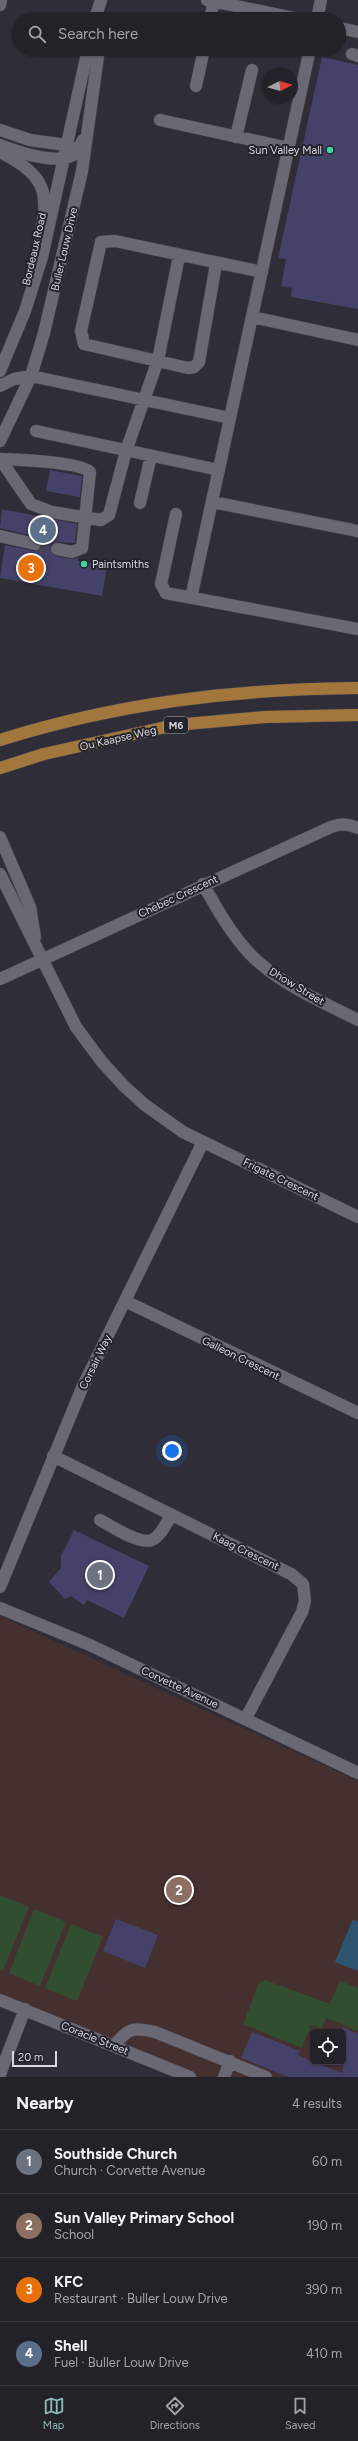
<!DOCTYPE html>
<html lang="en">
<head>
<meta charset="utf-8">
<style>
  body { margin:0; font-family:Figtree,sans-serif; background:#2f2f35; color:#f1f3f6 }
  .controls { position:absolute; right:12px; bottom:12px; display:grid; overflow:hidden; border-radius:6px; box-shadow:0 1px 3px #0004 }
  .controls button { width:36px; height:36px; display:grid; place-items:center; padding:0; border:0; border-bottom:1px solid #403f46; background:#232229; color:#f1f3f6; font:20px sans-serif }
  .compass { position:absolute; left:262px; top:68px; width:36px; height:36px; border-radius:50%; background:#232229; box-shadow:0 1px 3px #0004; rotate:84deg }
  .scale { position:absolute; left:12px; bottom:10px; width:45px; box-sizing:border-box; padding-left:4px; border:2px solid #d9d8de; border-top:0; font-size:11px; line-height:14px; white-space:nowrap; color:#d9d8de; -webkit-text-stroke:3px #25232c; paint-order:stroke }
  .you { position:absolute; left:172px; top:1451px; width:14px; height:14px; margin:-10px; border:3px solid #fff; border-radius:50%; background:#1a73e8; box-shadow:0 0 0 6px #1a73e833 }
  .badge { display:grid; place-items:center; width:26px; height:26px; border-radius:50%; background:#8bbbb9; color:#fff; font-size:13px; font-weight:700 }
  .pin { position:absolute; translate:-50% -50%; border:2px solid #fff; box-shadow:0 1px 4px #0006 }
  .list { margin:0; padding:0; list-style:none }
  h2 { display:flex; justify-content:space-between; align-items:center; height:52px; margin:0; padding:0 16px; font-size:17px }
  h2 small { font-size:13px; font-weight:400; color:#a3a4a8 }
  .list li { display:grid; grid-template-columns:26px 1fr auto; gap:12px; align-items:center; box-sizing:border-box; height:64px; padding:0 16px; border-top:1px solid #403f46 }
  .list b { display:block; font-size:15px; white-space:nowrap }
  .list p { margin:0; font-size:13px; white-space:nowrap; color:#a3a4a8 }
  .list em { font-size:13px; font-style:normal; color:#a3a4a8 }
  .icon { flex:none; width:22px; height:22px; fill:none; stroke:currentColor; stroke-width:2; stroke-linecap:round; stroke-linejoin:round }
  .map { position:relative; flex:none; width:358px; height:2077px; overflow:hidden }
  .search { position:absolute; background:#232229; box-shadow:0 1px 3px #0004; left:12px; right:12px; top:12px; height:44px; display:flex; align-items:center; gap:10px; box-sizing:border-box; padding:0 14px; border-radius:22px; color:#a3a4a8; font-size:15px }
  .sheet { height:308px; background:#232229 }
  nav { display:flex; justify-content:space-around; align-items:center; box-sizing:border-box; height:56px; border-top:1px solid #403f46; background:#232229; font-size:11px; color:#a3a4a8 }
  nav a { display:grid; justify-items:center; gap:2px }
  nav .on { color:#8bbbb9 }
  .map>svg:first-child { display:block }
  .education { fill:#453030; fill-rule:evenodd }
  .green { fill:#314e31 }
  .water { fill:#2e5471 }
  .building { fill:#454269 }
  .lines { fill:none; stroke-linecap:round; stroke-linejoin:round }
  .minor-tunnel { stroke:#484750; stroke-width:12; stroke-dasharray:12 6; stroke-linecap:butt }
  .minor-casing { stroke:#494850; stroke-width:13 }
  .major-casing { stroke:#494850; stroke-width:13 }
  .minor { stroke:#6a6873; stroke-width:12 }
  .major { stroke:#a2773e; stroke-width:12 }
  .poi-dot { fill:#43d4a0; stroke:#25232c; stroke-width:1.5 }
  .labels { text-anchor:middle; stroke-width:4; stroke-linejoin:round; paint-order:stroke }
  .shield { fill:#25232c; stroke:#a3a2a9; stroke-width:1 }
  .shield-label { font-size:10px; font-weight:bold; fill:#d9d8de }
  .poi-label { font-size:11px; fill:#d9d8de; stroke:#25232c; text-anchor:end }
  .street-label { font-size:11px; fill:#d9d8de; stroke:#25232c }
</style>
</head>
<body>
<div class="map">
<svg width="358" height="2077" viewBox="0 0 358 2077">
  <rect width="100%" height="100%" fill="#2f2d37"/>
  <path class="education" d="M0,1616l358,165v296h-164l-194,-79zM313,2032h30v30h-30z"/>
  <path class="green" d="M0,1895l29,12 -26,64 -3,-1z
    M34,1909l32,13 -26,64 -31,-13z
    M71,1924l32,13 -26,64 -32,-13z
    M265,1980l65,24 10,-23 18,7v43l-32,-13 -4,11 -11,-4 -9,23 -59,-24 16,-41z"/>
  <path class="water" d="M353,1919l5,3v49l-23,-9z"/>
  <path class="building" d="M322,57l36,8v244l-67,-12 1,-9 -11,-2 5,-27 -8,-1z
    M50,470l32,6 -2,21 -34,-6z
    M2,509l75,15 -2,19 -20,-1 -4,2 -1,7 6,5 15,3 7,-1v3l29,5 -5,30 -102,-18 5,-33 29,6 6,-2 2,-4 -2,-6 -3,-2 -37,-9z
    M74,1530l75,36 -25,52 -37,-18 -3,5 -13,-9 -6,3 -16,-17 12,-14v-12z
    M116,1919l42,16 -13,33 -42,-17z
    M343,2027l15,7v43h-70l-47,-19 11,-26 48,19 -2,4 15,7 30,11z"/>
  <g class="lines">
    <path class="minor-tunnel" d="M35,544l22,5"/>
    <defs>
      <path id="minor" d="M207,0l92,19
        M0,5l1,-5
        M95,19l6,-19
        M210,19l4,-18
        M317,19l4,-19
        M339,28l19,4
        M352,54l6,2
        M196,86l8,-37
        M160,120l129,28
        M0,130l30,10 36,5 6,3
        M236,137l16,-67
        M0,145c19,7 59,22 76,8l7,-13
        M0,152c49,25 50,42 38,93
        M216,264l-17,98 -5,5 -6,1 -104,-24 -3,-13 20,-89 14,-1 147,31
        M252,317l106,23
        M0,371l25,-60 17,-54 46,-208
        M0,386l14,-7 17,-3 199,42
        M36,431l183,39
        M0,441l31,-65 13,-43 38,-162 17,-122
        M0,459l31,45 21,8 49,8 8,-5 17,-64 32,-91 21,-104
        M2,459c17,1 78,3 88,13l-8,76 -10,4 -15,-3
        M212,502l146,29
        M140,503l11,-47
        M176,514l-15,70 5,9 192,36
        M0,536l35,8
        M191,598l119,-549
        M0,837l30,70 5,30
        M0,874l76,153 26,35 22,24 21,19 38,27 175,85
        M203,884c14,25 28,50 48,71 30,30 70,46 107,65
        M0,979l331,-152c10,-4 17,-3 27,1
        M125,1301l233,112
        M53,1456l238,118 12,10 2,17 -3,11 -56,106
        M100,1520c11,6 40,25 52,20 9,-4 15,-18 19,-25
        M0,1587l82,-199 121,-246
        M0,1608l90,37 268,128
        M0,2000l190,77
        M114,2046c14,-18 19,-19 41,-14l111,45
        M0,2074l25,-65
        M224,2077l6,-16"/>
      <path id="major" d="M0,740c118,-37 235,-51 358,-52
        M0,768l44,-14 131,-29 90,-8 93,-2"/>
    </defs>
    <use href="#minor" class="minor-casing"/>
    <use href="#major" class="major-casing"/>
    <use href="#minor" class="minor"/>
    <use href="#major" class="major"/>
  </g>
  <g class="poi-dot">
    <circle cx="330" cy="150" r="4"/>
    <circle cx="84" cy="564" r="4"/>
  </g>
  <g class="labels">
    <rect class="shield" x="164" y="717" width="24" height="16" rx="3"/>
    <g class="shield-label">
      <text x="176" y="729">M6</text>
    </g>
    <g class="poi-label">
      <text x="322" y="154">Sun Valley Mall</text>
      <text x="92" y="568" text-anchor="start">Paintsmiths</text>
    </g>
    <g class="street-label">
      <text transform="translate(34 249) rotate(-77)" y="4">Bordeaux Road</text>
      <text transform="translate(64 249) rotate(-77)" y="4">Buller Louw Drive</text>
      <text transform="translate(118 738) rotate(-13)" y="4">Ou Kaapse Weg</text>
      <text transform="translate(178 896) rotate(-25)" y="4">Chebec Crescent</text>
      <text transform="translate(297 986) rotate(31)" y="4">Dhow Street</text>
      <text transform="translate(281 1179) rotate(26)" y="4">Frigate Crescent</text>
      <text transform="translate(241 1358) rotate(26)" y="4">Galleon Crescent</text>
      <text transform="translate(95 1362) rotate(-64)" y="4">Corsair Way</text>
      <text transform="translate(246 1551) rotate(26)" y="4">Kaag Crescent</text>
      <text transform="translate(180 1687) rotate(25)" y="4">Corvette Avenue</text>
      <text transform="translate(95 2038) rotate(22)" y="4">Coracle Street</text>
    </g>
  </g>
</svg>
<div class="controls">
<button><svg class="icon" aria-label="locate" viewBox="0 0 24 24"><circle cx="12" cy="12" r="6"/><path d="M12 2v4M12 18v4M2 12h4M18 12h4"/></svg></button>
</div>
<svg class="compass" viewBox="-18 -18 36 36"><path d="M0-13l5 13h-10z" fill="#e53935"/><path d="M0 13l5-13h-10z" fill="#a3a4a8"/></svg>
<div class="scale">20 m</div>
<div class="you"></div>
<div class="pin badge" style="left:100px;top:1575px;background:#6b7280">1</div>
<div class="pin badge" style="left:179px;top:1890px;background:#8d6e63">2</div>
<div class="pin badge" style="left:31px;top:568px;background:#e8710a">3</div>
<div class="pin badge" style="left:43px;top:530px;background:#5c6f8a">4</div>
<div class="search"><svg class="icon" aria-label="search" viewBox="0 0 24 24"><circle cx="10" cy="10" r="6"/><path d="M15 15l6 6"/></svg>Search here</div>
</div>
<section class="sheet">
<h2>Nearby<small>4 results</small></h2>
<ul class="list">
<li><span class="badge" style="background:#6b7280">1</span><div><b>Southside Church</b><p>Church · Corvette Avenue</p></div><em>60 m</em></li>
<li><span class="badge" style="background:#8d6e63">2</span><div><b>Sun Valley Primary School</b><p>School</p></div><em>190 m</em></li>
<li><span class="badge" style="background:#e8710a">3</span><div><b>KFC</b><p>Restaurant · Buller Louw Drive</p></div><em>390 m</em></li>
<li><span class="badge" style="background:#5c6f8a">4</span><div><b>Shell</b><p>Fuel · Buller Louw Drive</p></div><em>410 m</em></li>
</ul>
</section>
<nav>
<a class="on"><svg class="icon" aria-label="map" viewBox="0 0 24 24"><path d="M3 6l6-2 6 2 6-2v14l-6 2-6-2-6 2zM9 4v14M15 6v14"/></svg>Map</a>
<a><svg class="icon" aria-label="directions" viewBox="0 0 24 24"><path d="M12 3l9 9-9 9-9-9zM9 14v-3h6M13 9l2 2-2 2"/></svg>Directions</a>
<a><svg class="icon" aria-label="saved" viewBox="0 0 24 24"><path d="M7 4h10v16l-5-4-5 4z"/></svg>Saved</a>
</nav>
</body>
</html>
